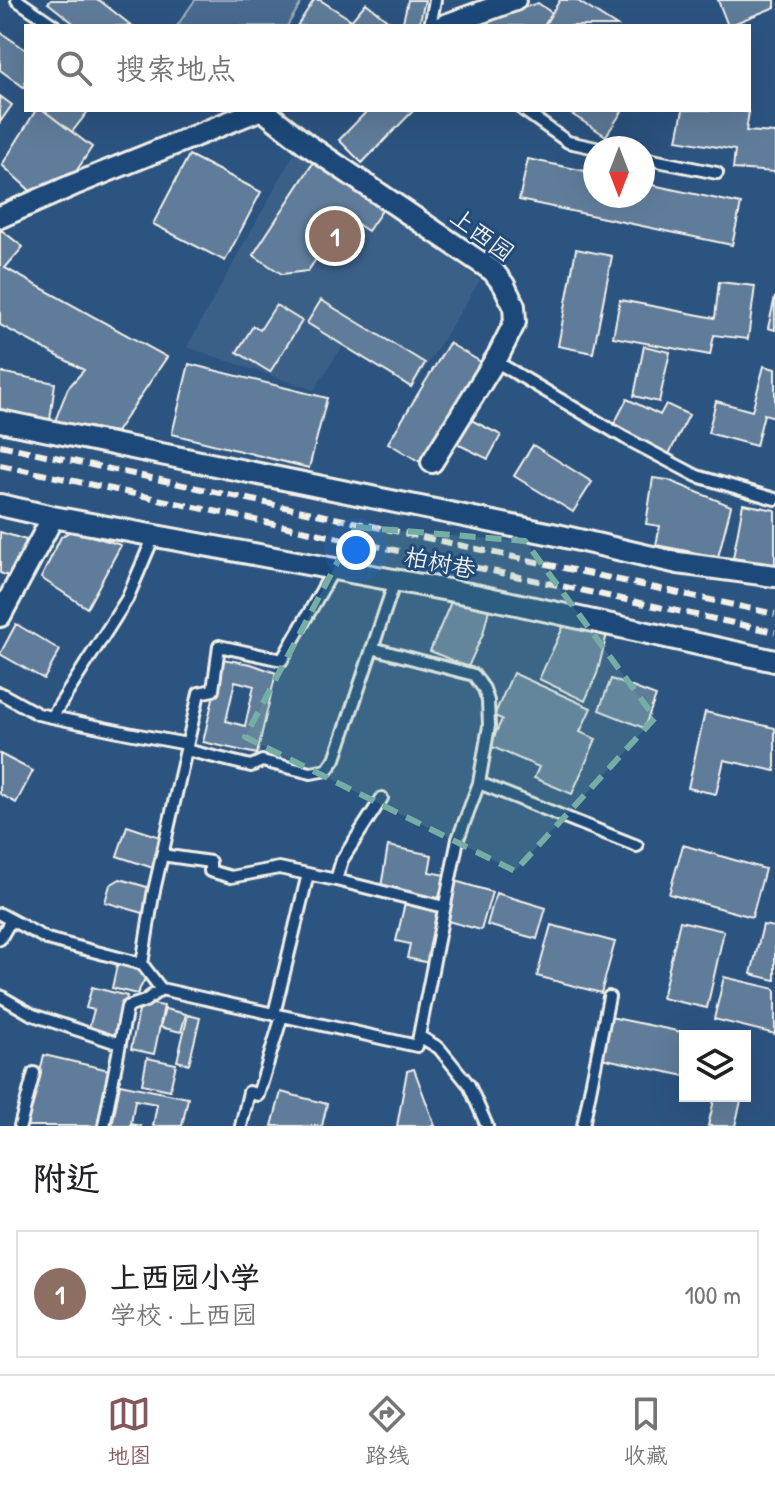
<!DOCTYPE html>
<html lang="zh">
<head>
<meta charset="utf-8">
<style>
  body { margin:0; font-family:"Patrick Hand","LXGW WenKai TC",sans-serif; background:#f2f2f2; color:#202124 }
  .controls { position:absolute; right:24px; bottom:24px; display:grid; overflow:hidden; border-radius:0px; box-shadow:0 8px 32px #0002 }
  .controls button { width:72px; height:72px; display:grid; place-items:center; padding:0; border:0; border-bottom:2px solid #e0e0e0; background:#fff; color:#202124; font:40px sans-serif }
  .compass { position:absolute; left:583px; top:136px; width:72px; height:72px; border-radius:50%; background:#fff; box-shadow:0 8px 32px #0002; rotate:180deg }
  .you { position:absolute; left:356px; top:550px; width:28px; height:28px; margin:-20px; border:6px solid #fff; border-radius:50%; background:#1a73e8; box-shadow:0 0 0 12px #1a73e833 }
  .badge { display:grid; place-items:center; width:52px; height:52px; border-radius:50%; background:#84575d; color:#fff; font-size:26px; font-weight:700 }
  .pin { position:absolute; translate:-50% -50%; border:4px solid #fff; box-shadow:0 2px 8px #0006 }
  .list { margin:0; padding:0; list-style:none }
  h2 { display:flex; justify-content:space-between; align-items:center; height:104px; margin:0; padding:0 32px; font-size:34px }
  h2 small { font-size:26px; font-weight:400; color:#757577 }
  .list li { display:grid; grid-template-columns:52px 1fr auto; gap:24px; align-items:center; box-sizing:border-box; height:128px; margin:0 16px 16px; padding:0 16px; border:2px solid #e0e0e0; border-radius:0px }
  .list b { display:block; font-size:30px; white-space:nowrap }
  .list p { margin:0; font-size:26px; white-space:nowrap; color:#757577 }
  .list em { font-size:26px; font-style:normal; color:#757577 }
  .icon { flex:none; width:44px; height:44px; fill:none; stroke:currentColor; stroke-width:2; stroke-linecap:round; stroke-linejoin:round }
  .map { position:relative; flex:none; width:775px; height:1126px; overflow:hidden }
  .search { position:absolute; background:#fff; box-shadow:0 8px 32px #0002; left:24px; right:24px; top:24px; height:88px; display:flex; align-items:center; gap:20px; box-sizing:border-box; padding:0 28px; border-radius:0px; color:#757577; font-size:30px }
  .sheet { height:248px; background:#fff }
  nav { display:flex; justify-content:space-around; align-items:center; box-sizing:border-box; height:112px; border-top:2px solid #e0e0e0; background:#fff; font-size:22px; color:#757577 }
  nav a { display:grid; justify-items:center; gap:4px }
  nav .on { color:#84575d }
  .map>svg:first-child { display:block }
  .built { fill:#3b6088 }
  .green { fill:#496b90; stroke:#9eaebc; stroke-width:2 }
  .building { fill:#5e7b9a; stroke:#f4f1e8; stroke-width:2; fill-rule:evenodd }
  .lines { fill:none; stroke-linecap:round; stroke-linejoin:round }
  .lane-casing { stroke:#f4f1e8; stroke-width:16 }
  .street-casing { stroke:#f4f1e8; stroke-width:26 }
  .lane { stroke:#1f4a7a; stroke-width:10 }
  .street { stroke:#1f4a7a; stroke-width:20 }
  .rail { stroke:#f4f1e8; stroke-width:6; stroke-dasharray:12 6; stroke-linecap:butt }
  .marked { fill:#76ada5; fill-opacity:0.2; stroke:#76ada5; stroke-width:6; stroke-dasharray:16 10; stroke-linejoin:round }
  .labels { text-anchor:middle; stroke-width:6; stroke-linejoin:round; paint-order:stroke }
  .street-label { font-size:24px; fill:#f4f1e8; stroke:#1f4a7a }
</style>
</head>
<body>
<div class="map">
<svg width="775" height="1126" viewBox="0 0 775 1126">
  <rect width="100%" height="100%" fill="#2c5481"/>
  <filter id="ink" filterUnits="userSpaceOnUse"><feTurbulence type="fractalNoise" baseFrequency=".0125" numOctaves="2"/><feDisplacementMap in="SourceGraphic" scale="16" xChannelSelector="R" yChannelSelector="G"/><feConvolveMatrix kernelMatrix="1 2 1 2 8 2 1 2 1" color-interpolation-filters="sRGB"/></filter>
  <g filter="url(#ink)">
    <path class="built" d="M298,146l182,134 -68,109 -70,-42 -28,43 -127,-43z"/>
    <path class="green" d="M195,0h108l-16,26h-110z"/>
    <path class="building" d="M51,0h48l33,26h-55l-29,-23z
      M314,0h6l30,19 -5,7h-48z
      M408,0h17l-6,25 -16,-3z
      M560,0h16l41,26h-73z
      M718,0h57v7l-47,19z
      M366,3l29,23h-40l-5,-4z
      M538,3l14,10 -8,13h-77z
      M0,32l26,18 -1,38 -25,-18z
      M0,96l12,9 -12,17z
      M36,110h7l49,37 -22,34 -35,14 -33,-30z
      M43,110h46l-17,22z
      M368,110h46l-52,53 -23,-23z
      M565,110h58l-17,26z
      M683,110h53l13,2 -3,19 29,2v39l-42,-3 2,-19 -58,-10z
      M189,155l72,37 -36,69 -72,-37z
      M528,159l67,14v23h48v-13l98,21 -9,41 -213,-45z
      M315,160l70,46 -17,25 -23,-15 -37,55 -26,3 -29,-19z
      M0,229l23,18 -18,21 162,89 -51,75 -61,-11 13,-33 16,-18 -84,-45z
      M576,249l36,7 -19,97 -35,-7z
      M719,282l36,4 -7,53 -34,-4 -4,20 -97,-18 7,-37 95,18z
      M775,297v33l-7,-2z
      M321,300l104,63 -14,24 -104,-64z
      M276,305l26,16 -32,51 -33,-20 16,-26 7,4z
      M449,343l32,19 -61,100 -32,-19z
      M644,346l26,6 -11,50 -25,-6z
      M189,364l138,34 -18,70 -137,-34z
      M764,366l11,3v48l-11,-3 -8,32 -48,-13 8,-32 36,10z
      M0,372l55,11 -5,37 -50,-9z
      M627,399l33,16 6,-11 23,11 -20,39 -56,-28z
      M461,415l40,20 -13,24 -39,-19z
      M533,445l59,37 -19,30 -59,-36z
      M653,478l15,2 63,26 -13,51 -62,-12 4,-19 -14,-2z
      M743,504l32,6v56l-42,-8z
      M0,532l26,8 -12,38 -14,-5z
      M69,532h9l43,13 -34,63 -46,-30 20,-41z
      M451,602l38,7 -6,25 -15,33 -38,-16z
      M565,623l42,11 -10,40 -12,27 -46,-22z
      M16,624l44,26 -16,29 -44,-25z
      M222,659l29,5 25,9 -19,81 -54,-12zM235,681l19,5 -9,40 -19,-5z
      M513,673l78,35 -11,24 16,7 -24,55 -38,-16 5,-11 -49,-21 12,-27 -8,-3z
      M611,679l45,17 -12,32 -45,-18z
      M705,712l70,16v43l-51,-11 -8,34 -28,-6z
      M0,754l33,17 -17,32 -16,-9z
      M127,826l36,12 -10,30 -36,-12z
      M683,845l82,24 -13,48 -83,-23z
      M388,846l44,9 -3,17 17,3 -3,16 -2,-1 -2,8 -58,-11z
      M120,879l30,9 -7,25 -38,-11 5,-17z
      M455,881l37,11 -11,38 -37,-10z
      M496,893l50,15 -9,31 -50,-14z
      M405,903l36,8 -12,52 -22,-5 3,-14 -14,-3z
      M680,921l44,10 -17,77 -45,-10z
      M551,925l64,17 -14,51 -64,-17z
      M763,925l12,2v53l-24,-6z
      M118,961l20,4 8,12 -9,17 -25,-6z
      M724,977l51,12v45l-61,-15z
      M92,987l35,9 -10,40 -28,-8 5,-18 -8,-2z
      M152,1004l12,2 -10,48 -23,-5 8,-38z
      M165,1009l21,5 -5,18 -21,-5z
      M188,1015l12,3 -11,46 -12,-3z
      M610,1017l91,19h-16v40l-84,-18z
      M44,1055l65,15 -11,56h-76l12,-47 4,1z
      M147,1058l29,6 -6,26 -28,-6z
      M414,1069l21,57h-38l10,-55z
      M120,1084l68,14 -6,28h-29l4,-22 -22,-4 -4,24 11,2h-30z
      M281,1092l46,12 -5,22h-50z
      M715,1096l26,5 -6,25h-27z"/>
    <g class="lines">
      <defs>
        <path id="lane" d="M17,0l38,26
          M430,26l5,-26
          M523,110l45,32 28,6
          M643,158l74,15
          M495,361l130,77 72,38 78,23
          M0,693l38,21 90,19 59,11
          M52,717l75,-118 27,-63
          M186,750l65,16 11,-5 49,12 16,-3 8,-11 60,-178
          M479,783l158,63
          M162,855l48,7v9l21,6 48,-9 57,12 108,27
          M336,880l6,-20 40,-62
          M0,914l47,25 95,25
          M0,939l11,-19
          M161,989l-19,-25 11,-69 46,-202 14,-3 6,-44 63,14 52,-91
          M0,996l33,19 87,29
          M274,1014l34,-140
          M419,1036l20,12 30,37 18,41
          M20,1126l14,-53
          M104,1126l23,-119 18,-6 16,-12 256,57 41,-207 21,-56 10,-57 -1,-25 -4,-12 -10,-14 -102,-27
          M241,1126l8,-34 9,3 24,-79
          M583,1126l26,-129"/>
        <path id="street" d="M443,26l72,-26
          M263,110l43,34 187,127 11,14 10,21 1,16 -16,32 -67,108
          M0,217l73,-32 186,-75
          M0,421l557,114 121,28 97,13
          M0,505l53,12 422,78 300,66
          M0,616l53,-99"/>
      </defs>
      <use href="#lane" class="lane-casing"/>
      <use href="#street" class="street-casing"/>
      <use href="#lane" class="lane"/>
      <use href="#street" class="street"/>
      <path class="rail" d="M0,445l775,169
        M0,465l775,167"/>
    </g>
  </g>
  <path class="marked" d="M356,527l169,14 130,177 -140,153 -270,-134z"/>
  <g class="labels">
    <g class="street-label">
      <text transform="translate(482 235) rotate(37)" y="8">上西园</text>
      <text transform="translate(440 563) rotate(11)" y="8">柏树巷</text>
    </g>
  </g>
</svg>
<div class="controls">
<button><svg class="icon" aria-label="layers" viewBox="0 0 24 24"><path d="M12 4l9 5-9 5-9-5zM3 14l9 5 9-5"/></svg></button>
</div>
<svg class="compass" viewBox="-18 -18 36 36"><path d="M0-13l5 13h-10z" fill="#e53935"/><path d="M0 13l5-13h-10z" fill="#757577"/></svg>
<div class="you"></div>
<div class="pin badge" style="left:335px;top:236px;background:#8d6e63">1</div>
<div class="search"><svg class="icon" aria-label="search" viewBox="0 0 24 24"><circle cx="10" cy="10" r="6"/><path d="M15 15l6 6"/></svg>搜索地点</div>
</div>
<section class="sheet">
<h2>附近<small></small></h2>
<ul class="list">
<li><span class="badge" style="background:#8d6e63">1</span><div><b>上西园小学</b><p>学校 · 上西园</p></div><em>100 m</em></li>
</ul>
</section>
<nav>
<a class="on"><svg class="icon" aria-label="map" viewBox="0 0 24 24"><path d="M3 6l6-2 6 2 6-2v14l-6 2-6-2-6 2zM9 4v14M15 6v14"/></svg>地图</a>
<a><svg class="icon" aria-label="directions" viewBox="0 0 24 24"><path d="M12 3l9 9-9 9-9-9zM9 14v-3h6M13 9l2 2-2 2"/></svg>路线</a>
<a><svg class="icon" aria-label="saved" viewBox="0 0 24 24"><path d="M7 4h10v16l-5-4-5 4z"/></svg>收藏</a>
</nav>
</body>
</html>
